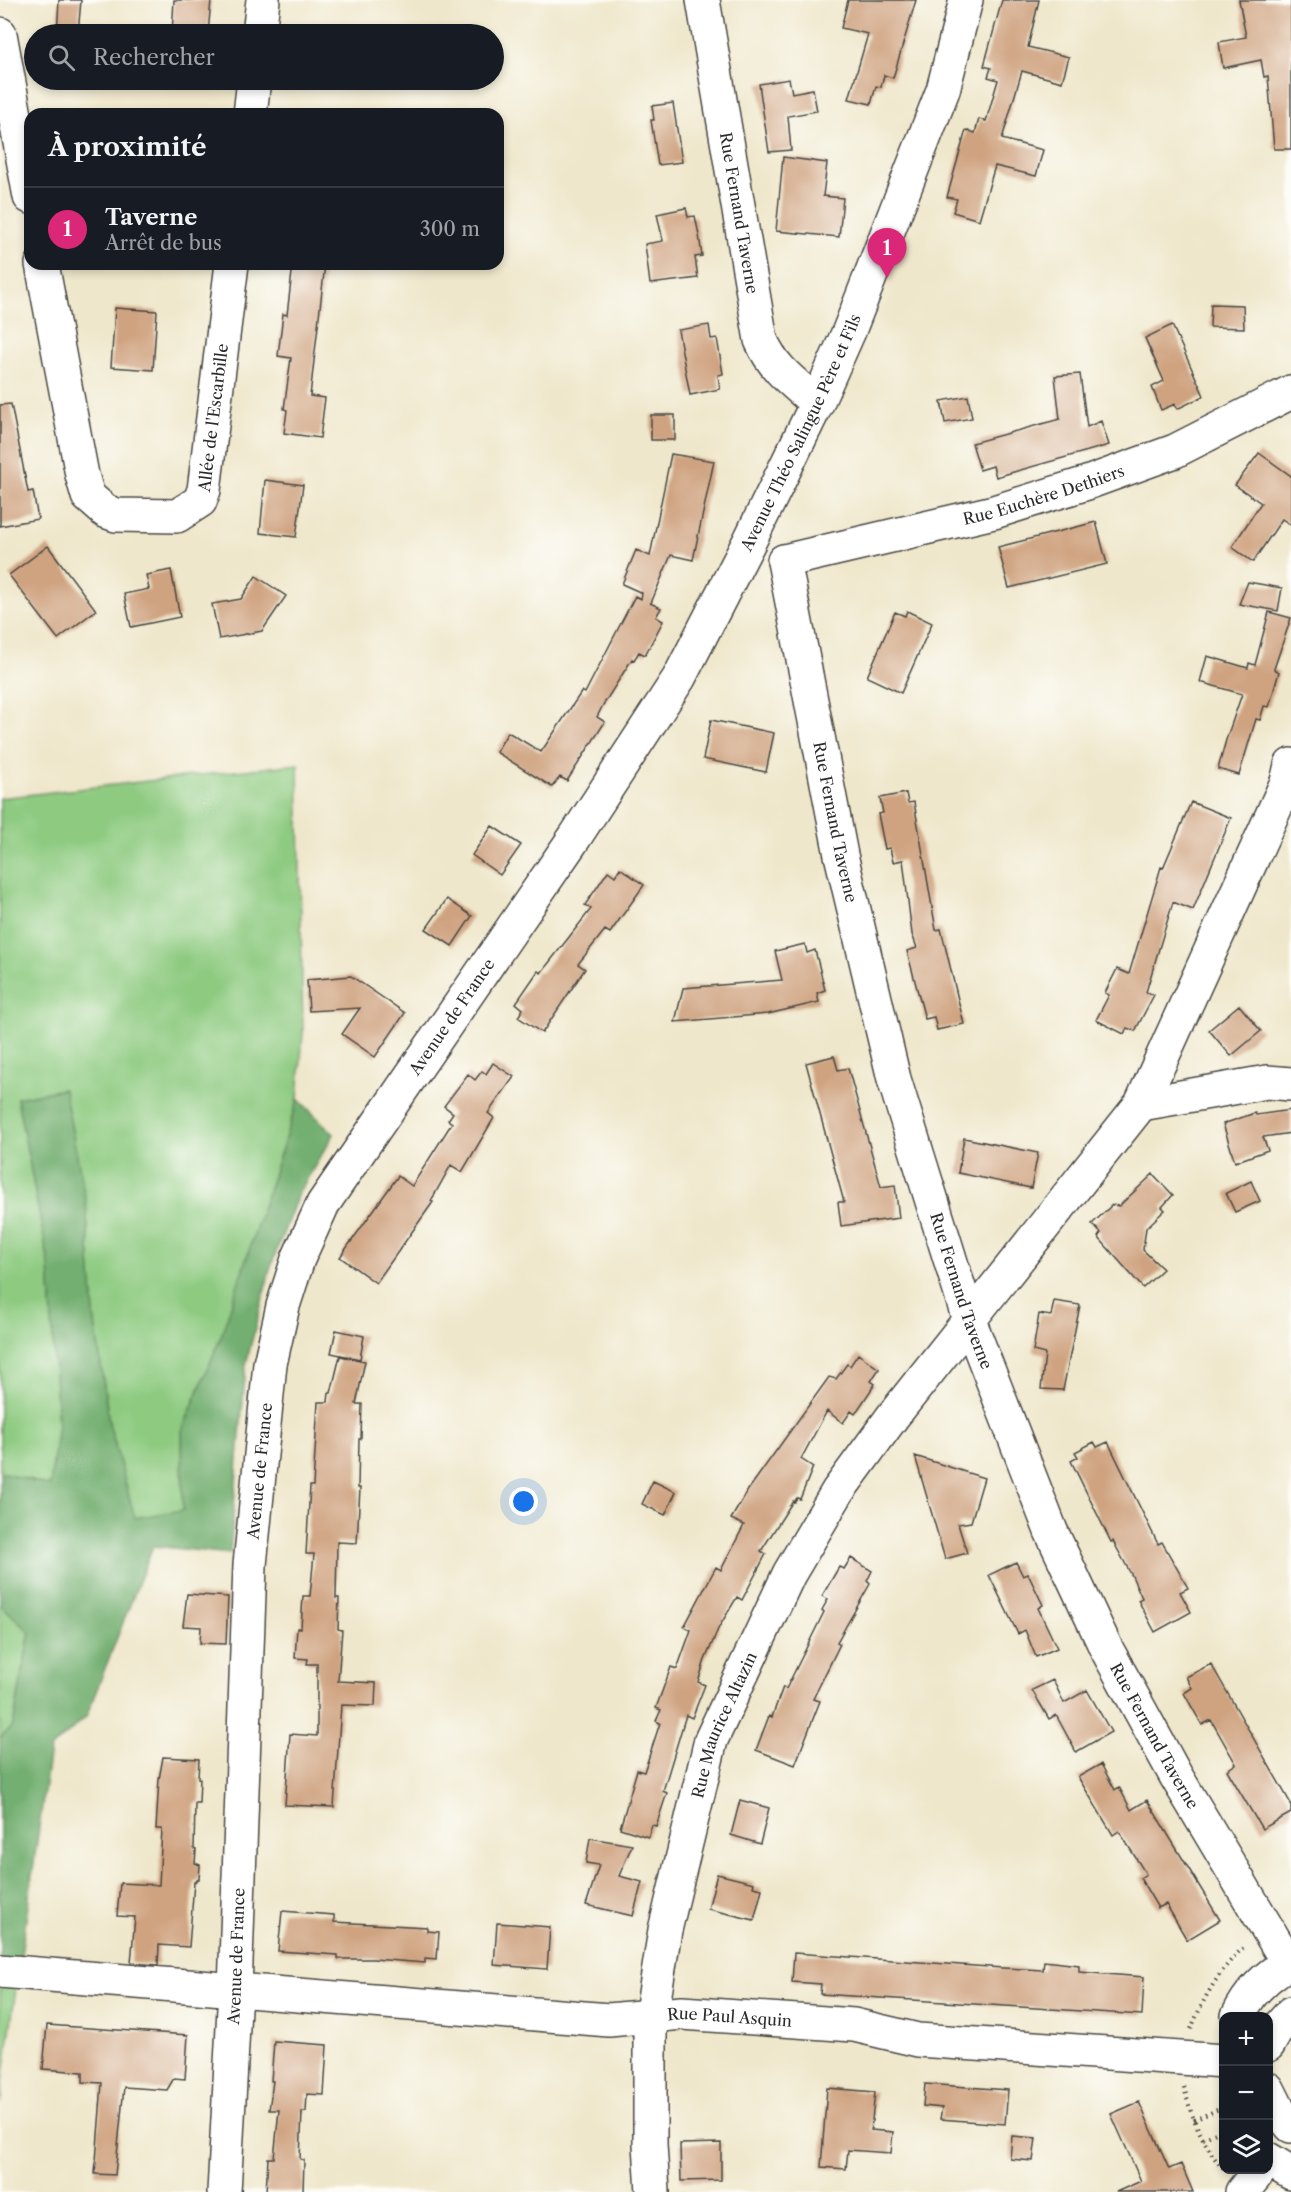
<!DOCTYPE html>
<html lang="fr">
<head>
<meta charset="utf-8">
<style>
  body { margin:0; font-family:"Libre Caslon Text",serif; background:#20242c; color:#f1f3f6 }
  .controls { position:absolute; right:18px; bottom:18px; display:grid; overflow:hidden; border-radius:12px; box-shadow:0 3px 9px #0003 }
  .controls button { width:54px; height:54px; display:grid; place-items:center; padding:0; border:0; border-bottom:2px solid #363941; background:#171b24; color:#f1f3f6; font:30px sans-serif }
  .you { position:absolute; left:524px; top:1502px; width:21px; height:21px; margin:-15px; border:4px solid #fff; border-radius:50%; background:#1a73e8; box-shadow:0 0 0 9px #1a73e833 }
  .badge { display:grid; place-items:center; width:39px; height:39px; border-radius:50%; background:#db2777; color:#fff; font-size:20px; font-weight:700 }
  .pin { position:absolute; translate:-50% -50px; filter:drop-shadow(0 2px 3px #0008) }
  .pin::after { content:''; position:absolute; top:32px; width:21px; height:18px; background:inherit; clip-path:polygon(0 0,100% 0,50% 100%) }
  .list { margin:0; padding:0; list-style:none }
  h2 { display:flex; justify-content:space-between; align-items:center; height:78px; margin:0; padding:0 24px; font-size:26px }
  h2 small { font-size:20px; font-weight:400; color:#9ea1a6 }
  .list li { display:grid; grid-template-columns:39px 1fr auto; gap:18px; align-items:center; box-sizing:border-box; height:84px; padding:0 24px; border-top:2px solid #363941 }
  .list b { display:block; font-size:22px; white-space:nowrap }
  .list p { margin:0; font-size:20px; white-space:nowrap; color:#9ea1a6 }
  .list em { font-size:20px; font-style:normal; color:#9ea1a6 }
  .icon { flex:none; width:33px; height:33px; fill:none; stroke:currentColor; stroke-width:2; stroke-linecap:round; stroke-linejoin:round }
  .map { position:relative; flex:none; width:1291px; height:2192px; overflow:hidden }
  .search { position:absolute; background:#171b24; box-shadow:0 3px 9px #0003; left:24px; top:24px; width:480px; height:66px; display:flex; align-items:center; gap:15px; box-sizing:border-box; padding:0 21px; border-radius:33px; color:#9ea1a6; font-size:22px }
  .panel { position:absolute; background:#171b24; box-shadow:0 3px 9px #0003; left:24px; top:108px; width:480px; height:162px; border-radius:18px }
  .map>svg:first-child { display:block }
  .green { fill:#8ecb81; stroke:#5c7b56; stroke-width:1.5 }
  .forest { fill:#72af6f; stroke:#4e6d4d; stroke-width:1.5 }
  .building { fill:#cfa380 }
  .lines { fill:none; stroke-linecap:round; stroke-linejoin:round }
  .minor-casing { stroke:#484743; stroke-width:36 }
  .path { stroke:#484743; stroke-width:4; stroke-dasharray:1.5 4.5; stroke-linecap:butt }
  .minor { stroke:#fff; stroke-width:33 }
  .labels { text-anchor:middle; stroke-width:4.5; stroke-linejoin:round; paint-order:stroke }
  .street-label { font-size:16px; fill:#2b2b2b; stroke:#fdfcf7 }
</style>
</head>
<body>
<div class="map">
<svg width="1291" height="2192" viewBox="0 0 1291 2192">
  <rect width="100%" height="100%" fill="#fdfcf7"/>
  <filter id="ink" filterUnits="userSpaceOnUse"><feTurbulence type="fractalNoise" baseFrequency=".0167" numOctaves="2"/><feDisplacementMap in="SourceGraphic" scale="12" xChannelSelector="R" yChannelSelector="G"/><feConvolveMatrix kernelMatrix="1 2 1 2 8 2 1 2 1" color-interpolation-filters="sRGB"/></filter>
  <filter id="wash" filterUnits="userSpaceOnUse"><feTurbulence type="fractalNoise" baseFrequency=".008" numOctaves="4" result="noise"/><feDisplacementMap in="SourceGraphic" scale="24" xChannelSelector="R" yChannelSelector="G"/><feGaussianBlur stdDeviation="1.35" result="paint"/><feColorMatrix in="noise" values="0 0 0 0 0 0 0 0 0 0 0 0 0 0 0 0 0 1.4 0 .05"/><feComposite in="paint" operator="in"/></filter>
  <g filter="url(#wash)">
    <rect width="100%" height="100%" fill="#efe7cb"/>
    <path class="green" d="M298,764l5,268 -5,67 -76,235 -40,97 1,80 -49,7 -25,-95 -15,-108 -8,-113 -23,-113 -46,9 32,166 9,161 -8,61 -50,-14v-674z
      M0,1604l30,27 -17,96 -13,11z
      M0,1985l16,2 -16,118z"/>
    <path class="forest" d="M64,1089l22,113 8,113 15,108 26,95 48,-8 -1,-79 40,-97 76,-235 36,35 -36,60 -27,72 -25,98 -16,190 -77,-8 -67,171 -36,32 -30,213 -20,-3v-221l13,-12 17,-94 -30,-28v-132l50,14 8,-61 -9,-161 -32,-166z"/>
    <g id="blocks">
      <path class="building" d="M59,0h22l-3,34h-21z
        M174,0h37l-3,34h-36z
        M848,0h68l-23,78 -9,-3 -3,12 -5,-1 -5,18 -22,-5 19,-65 -27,-6z
        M1002,0h37l-11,47 41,10 -7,25 -40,-11 -20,68 41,11 -7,26 -41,-10 -16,54 -26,-8 4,-13 -10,-2 19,-67 9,3 4,-14 7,2 12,-41 -10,-3 3,-9 -7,-2z
        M1239,0h52v149h-17l-6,-73 -4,1 -3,-17 -38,8 -4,-26 27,-5z
        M789,79l3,14 21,-4 4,22 -29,5 3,34 -22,2 -10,-68z
        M673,103l9,59 -24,3 -7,-45h3l-2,-14z
        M783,157l44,6 -4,33 20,2 -4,39 -63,-6z
        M686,208l2,9 7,-1 4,19 3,21 -7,1 3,21 -48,6 -5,-40 18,-3 -6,-27z
        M293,264h32l-15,132 15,2 -5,40 -36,-5 3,-23 -3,-1 7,-51 -13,-2 5,-42 4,1z
        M1211,304l32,1 1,23 -34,-1z
        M115,308l42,3 -4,59 -42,-3z
        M709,325l2,14 6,-1 6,36 -5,1 2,14 -30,6 -12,-65z
        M1172,325l32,71 -27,13 -2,-5 -14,6 -9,-23 12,-6 -19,-43z
        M1080,374l7,53 14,-6 8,24 -113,32 -3,-11 -13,4 -8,-27 88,-24 -5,-43z
        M968,396l4,22 -27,5 -4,-22z
        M11,404l17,88 5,-1 5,28 -38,7v-121z
        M651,415h24v25h-24z
        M1259,453l32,23v49l-9,-6 -29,43 -21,-15 29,-44 -26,-18z
        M671,454l43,7 -21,99 -22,-5 -20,48h-1l11,5 -5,9 7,4 -18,34 -6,-3 -5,8 -2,-1 -29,46 -6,12 8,5 -38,59 -7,-4 -8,10 -56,-35 12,-20 33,20 41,-61 3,2 50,-97 6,3 1,-6 -20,-9 14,-34 14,6z
        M265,480l38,5 -7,52 -36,-4z
        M1096,522l11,42 -98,24 -11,-41z
        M48,546l48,64 -38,29 -49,-64z
        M171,570l9,47 -49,10 -7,-33 25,-5 -3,-14z
        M256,576l30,20 -24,35 -43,8 -7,-35 29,-5z
        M1248,582l34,6 -4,23 -39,-7z
        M907,611l25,12 -31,70 -34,-16 28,-65 10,4z
        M1269,612l22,6 -17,51 5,3 -10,35 -5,-1 -4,14 -4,-1 -17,56 -21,-6 8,-29 16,-46 -42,-12 7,-26 41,12 1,-5 6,2z
        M711,720l63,13 -8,39 -63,-13z
        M906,793l2,10 6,-1 22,128 5,-1 23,95 -27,6 -3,-13 -9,2 -18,-68 10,-3 -5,-14 -9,-74 -10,2 -3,-14 -5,1 -7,-35 5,-1 -3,-15z
        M1191,802l40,16 -38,92 -20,-8 -27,90 8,3 -19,36 -8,-3 -3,6 -28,-14 13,-25 -4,-2 12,-24 12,5 32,-107 2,1z
        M492,826l29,19 -21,30 -28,-20z
        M620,868l24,17 -34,48 -5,-3 -27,34 7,5 -43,64 -24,-16 5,-8 -7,-6 22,-32 3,2 50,-64 -6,-4 23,-34 7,5z
        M447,899l25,17 -20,30 -26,-17z
        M805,944l2,9 8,-3 10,40 -8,3 2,9 -51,12 -93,8 8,-34 99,-8 -7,-29z
        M351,976l54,37 -30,44 -33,-23 18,-26 -51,3 -2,-31z
        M1239,1005l22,26 -30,25 -22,-26z
        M834,1056l4,14 10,-2 33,119 14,-2 4,33 -58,8 -3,-24h6l-38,-139z
        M493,1063l21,14 -26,36 6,5 -32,54 -11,-7 -20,36 2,1 -57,81 -36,-26 58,-81 14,10 40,-63 -4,-3 5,-7 -9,-7 24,-32 7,6 7,-9 4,3z
        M1291,1110v23l-28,4 5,13 -33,12 -12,-38 32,-11 1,2z
        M964,1138l74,15 -7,35 -73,-15z
        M1153,1174l20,21 -11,12 3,3 -19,18 -3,22 20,19 -20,19 -45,-51 3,-4 -9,-9 20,-19 7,1z
        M1251,1181l9,20 -25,11 -9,-19z
        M1054,1301l26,4 -17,85 -22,-1 4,-35 -12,-3 6,-37 12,2z
        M336,1330l28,6 -4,23 -29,-6z
        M858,1354l21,15 -8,12 4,3 -20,30 -4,-3 -8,12 -16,-12 -26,48 12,8 -13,32 -3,-1 -3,4 -1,-1 -32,50 5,3 -24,46 -5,-3 -18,30 -14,33 -7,22 7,3 -13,33 -6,-3 -23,76 4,2 -11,33 -4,-1 -4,12 -28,-9 17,-58 7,2 16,-49 -4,-2 5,-11 -5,-2 15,-41 6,2 14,-39 -7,-3 32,-60 5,3 23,-45 -13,-6 17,-29 81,-113 7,2 11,-15 3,2z
        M340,1356l25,5 -9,43h6l-1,35h-2l-1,49h2l-3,55 -20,-1 -1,56h3l-1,31 4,1 -4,51 38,2 -1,23 -34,-1 -7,102 -49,-2 5,-71 27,2v-72h-10l1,-5 -13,-1 2,-30h4l2,-32h7l4,-42h-8l4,-68h3l5,-84h10l1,-9h2z
        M1094,1442l3,5 11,-5 50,102 4,-2 26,46 -8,4 11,20 -36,20 -17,-32 4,-2 -10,-22 -19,-35 -2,1 -40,-81 7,-4 -3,-5z
        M915,1456l69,22 -13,44 -13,2 9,29 -22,6z
        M653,1481l23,11 -11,23 -23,-11z
        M851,1558l21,13 -5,10 3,3 -33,58 3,2 -27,55 7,2 -25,64 -39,-15 13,-34 3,1 11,-30 3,2 38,-77 -2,-2 6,-11 -6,-3 17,-29 5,2z
        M1016,1562l7,14 5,-2 15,31 -5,3 19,40 -21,9 -11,-27 -7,4 -29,-59z
        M187,1594l41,3 -2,47 -26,-1 1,-16 -18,-1z
        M1211,1664l80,140v9l-29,16 -35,-59 9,-6 -25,-44 -9,5 -18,-32 8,-5 -6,-11z
        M1053,1680l11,23 23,-13 24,42 -35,20 -20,-37 -7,4 -17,-29z
        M163,1757l36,2 -1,19 2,1 -1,24h-4l-1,46 2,1 -1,13 5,2 -1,14 -5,3 -5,65 -30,-2 -1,20 -27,-2 4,-46 -18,-1 3,-33 39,2 3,-56h-6l3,-50z
        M1101,1764l14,26 4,-3 12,23 16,-10 73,120 -33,20 -21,-36 -8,4 -18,-30 6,-4 -27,-43 -6,4 -35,-58z
        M740,1800l29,8 -9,36 -29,-9z
        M590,1838l42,7 -13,31 23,6 -9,34 -47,-11 13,-40 -13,-2z
        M717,1874l37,9 -1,4 9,2 -8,31 -46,-11z
        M282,1911l52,4v7l93,5v4l12,1 -2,27 -12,-1v5l-52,-4h-35v-4l-60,-4z
        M497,1923l53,4 -3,42 -53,-4z
        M794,1953l209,15 40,2 1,-9 35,4v7l65,5 -2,38 -322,-21 1,-10 -29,-2z
        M47,2025l141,10 -3,44 -11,-1 -7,12 -43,-3 -9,88 -20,-1 7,-91 -19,-1v-10l-40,-3z
        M274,2041l53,4 -3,50 -17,-1 -1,18h-4l-2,47 4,1 -1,32h-37l2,-34h6l5,-48h-10l4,-29h-2z
        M925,2084l83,6 -3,34 -65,-5 2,-11 -19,-2z
        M827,2088l48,4 -4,38 22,2 -2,21 -43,-3 -2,19 -25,-2z
        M1139,2102l30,67 12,-5 12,28h-77l25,-11 -30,-67z
        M1012,2136l24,2 -3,23 -23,-2z
        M721,2143v37l-40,1 -1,-37z"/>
    </g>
  </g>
  <g filter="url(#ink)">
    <use href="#blocks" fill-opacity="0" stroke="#484743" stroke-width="1.5"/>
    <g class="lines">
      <defs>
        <g id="minor">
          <path id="s1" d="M703,0l58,340c13,30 33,43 56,63"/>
          <path d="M0,34l30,163"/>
          <path d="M259,34l4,-34"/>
          <path d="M250,114l4,-34"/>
          <path id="s2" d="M42,264l40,211 6,21 17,15 11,4 61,1 23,-15 4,-11 28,-226"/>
          <path id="s3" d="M784,561l57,294 53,224 75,241 82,211 55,117 70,128 112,187"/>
          <path id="s4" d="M784,561l210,-49 93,-29 88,-32 116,-59"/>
          <path d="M1141,1104l126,-22 24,2"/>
          <path id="s5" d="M0,1971l609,49 73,-7 172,12 64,15 306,21"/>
          <path d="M1238,2016c11,-23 30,-42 53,-54"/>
          <path d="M1268,2045l10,-17 13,-15"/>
          <path d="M1268,2089l11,22 12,15"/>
          <path d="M1268,2159l23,14"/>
          <path id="s6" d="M224,2192l11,-202 15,-425 20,-201 13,-58 15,-47 25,-55 252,-367 104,-159 71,-138 67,-137 32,-72 94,-241 23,-90"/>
          <path id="s7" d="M653,2192l-3,-48v-111l3,-27 12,-76 46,-190 78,-166 49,-83 55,-75 248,-312 146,-322 4,-17"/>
          <path d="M1242,2192l18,-22"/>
        </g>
      </defs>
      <use href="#minor" class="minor-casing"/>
      <path class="path" d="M1191,2029c12,-30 28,-59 52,-81
        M1184,2087c7,30 19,58 39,82
        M1194,2120l25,-11 5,9
        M1203,2139l21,-10"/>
      <use href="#minor" class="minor"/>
    </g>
  </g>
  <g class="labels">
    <g class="street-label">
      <text dy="6" stroke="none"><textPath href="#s1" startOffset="216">Rue Fernand Taverne</textPath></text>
      <text dy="6" stroke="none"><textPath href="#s2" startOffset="444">Allée de l'Escarbille</textPath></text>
      <text dy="6" stroke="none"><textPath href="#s6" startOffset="1908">Avenue Théo Salingue Père et Fils</textPath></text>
      <text dy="6" stroke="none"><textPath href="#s4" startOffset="268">Rue Euchère Dethiers</textPath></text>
      <text dy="6" stroke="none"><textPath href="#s3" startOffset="266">Rue Fernand Taverne</textPath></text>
      <text dy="6" stroke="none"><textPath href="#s6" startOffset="1226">Avenue de France</textPath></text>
      <text dy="6" stroke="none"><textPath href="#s3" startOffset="752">Rue Fernand Taverne</textPath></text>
      <text dy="6" stroke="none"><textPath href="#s6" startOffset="722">Avenue de France</textPath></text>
      <text dy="6" stroke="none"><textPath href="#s7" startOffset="477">Rue Maurice Altazin</textPath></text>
      <text dy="6" stroke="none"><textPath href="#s3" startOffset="1238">Rue Fernand Taverne</textPath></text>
      <text dy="6" stroke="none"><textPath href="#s6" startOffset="236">Avenue de France</textPath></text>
      <text dy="6" stroke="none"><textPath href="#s5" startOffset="732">Rue Paul Asquin</textPath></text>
    </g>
  </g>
</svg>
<div class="controls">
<button>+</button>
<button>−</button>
<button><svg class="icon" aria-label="layers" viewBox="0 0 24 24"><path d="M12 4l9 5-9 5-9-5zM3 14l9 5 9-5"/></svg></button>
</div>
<div class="you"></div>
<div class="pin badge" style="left:887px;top:278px">1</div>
<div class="search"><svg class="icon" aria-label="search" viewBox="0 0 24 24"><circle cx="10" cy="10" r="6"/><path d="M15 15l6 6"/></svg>Rechercher</div>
<section class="panel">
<h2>À proximité<small></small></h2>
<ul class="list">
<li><span class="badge">1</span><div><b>Taverne</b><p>Arrêt de bus</p></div><em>300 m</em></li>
</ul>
</section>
</div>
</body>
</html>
